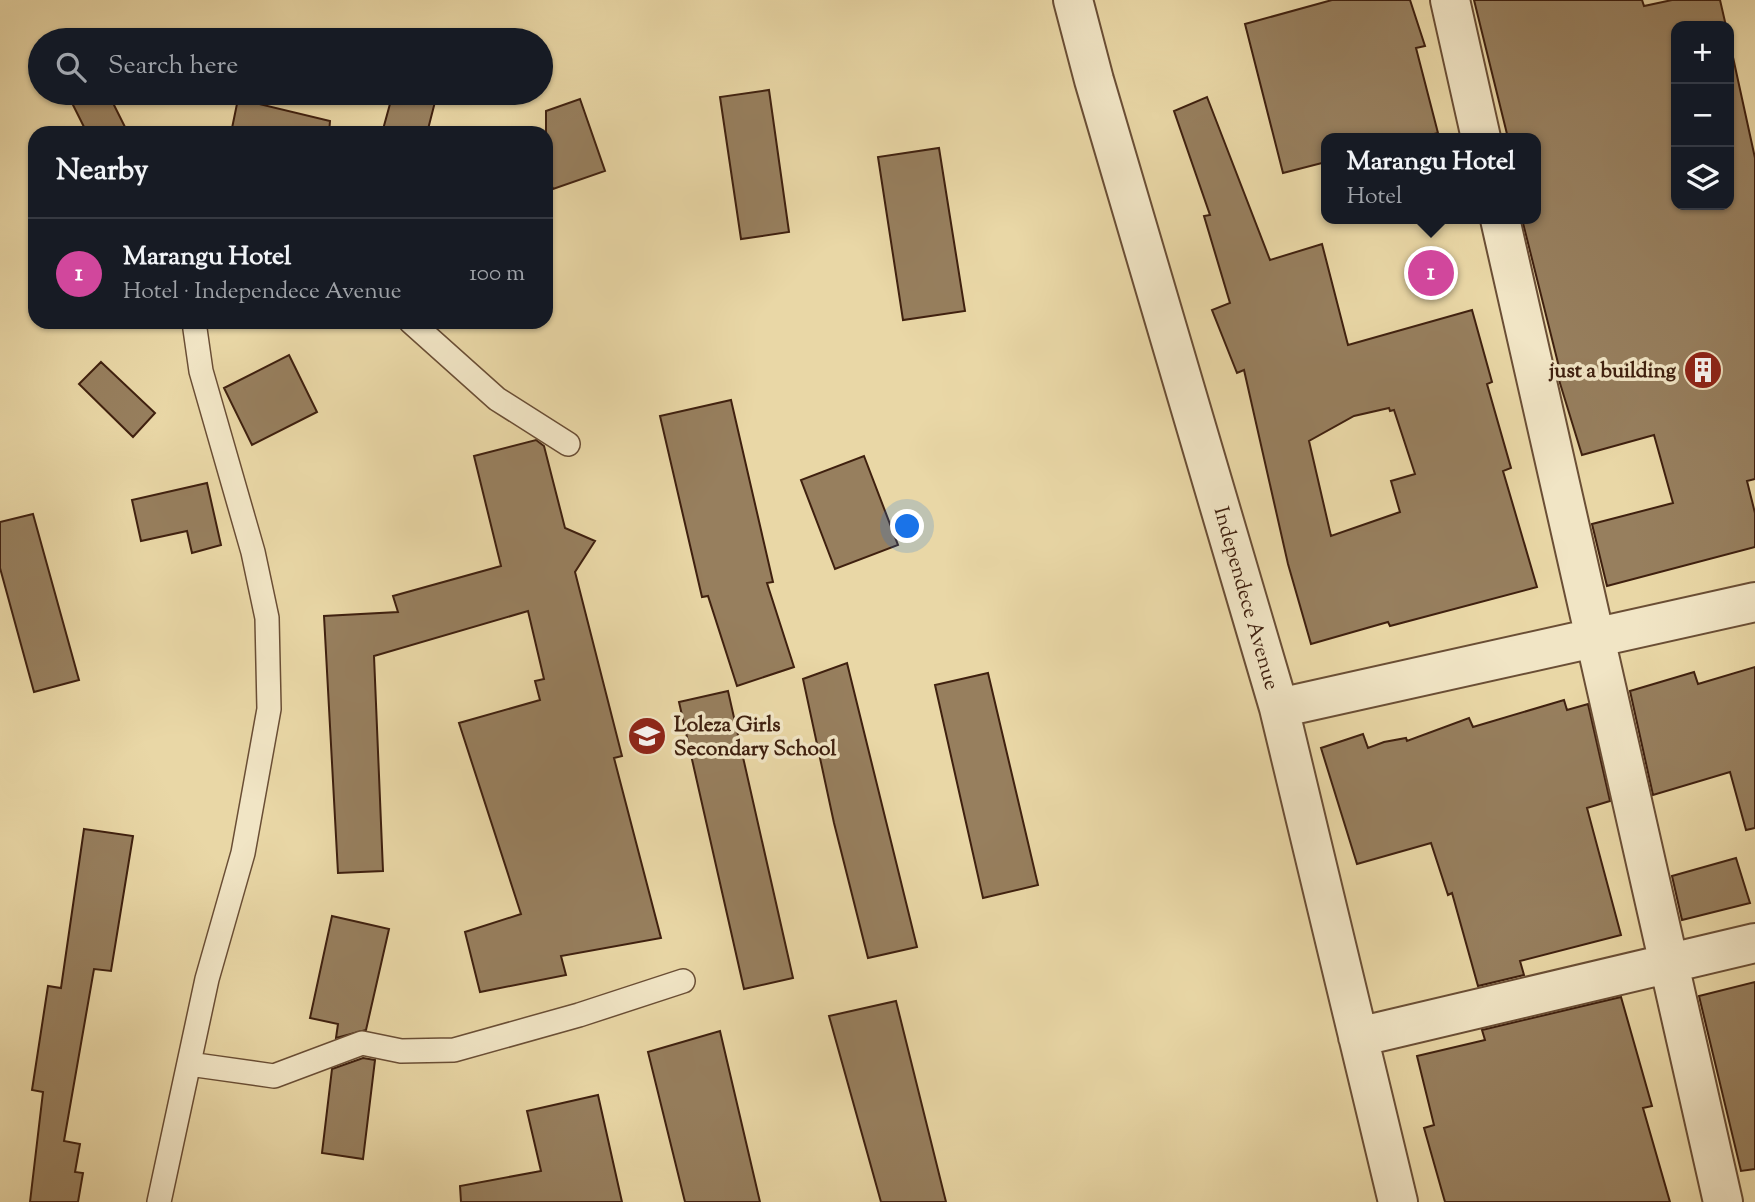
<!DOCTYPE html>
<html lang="en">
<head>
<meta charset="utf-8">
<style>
  body { margin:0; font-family:"Sorts Mill Goudy",serif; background:#242831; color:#f1f3f6 }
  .controls { position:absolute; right:21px; top:21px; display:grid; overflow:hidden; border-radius:14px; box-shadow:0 2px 5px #0004 }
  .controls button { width:63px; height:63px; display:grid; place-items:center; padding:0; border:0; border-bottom:2px solid #363941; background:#171b24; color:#f1f3f6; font:35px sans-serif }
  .you { position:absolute; left:908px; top:527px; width:24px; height:24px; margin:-18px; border:5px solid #fff; border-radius:50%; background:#1a73e8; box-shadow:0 0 0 10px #1a73e833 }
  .badge { display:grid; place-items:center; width:46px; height:46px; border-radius:50%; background:#0f766e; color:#fff; font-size:23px; font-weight:700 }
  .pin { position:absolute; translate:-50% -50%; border:4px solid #fff; box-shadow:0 2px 7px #0006 }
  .popup { position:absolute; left:1321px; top:133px; width:220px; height:91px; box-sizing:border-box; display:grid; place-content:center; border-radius:14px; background:#171b24; filter:drop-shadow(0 2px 5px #0005); font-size:23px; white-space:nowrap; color:#9ea1a6 }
  .popup b { font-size:26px; color:#f1f3f6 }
  .popup::after { content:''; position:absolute; left:50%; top:100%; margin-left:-14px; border:14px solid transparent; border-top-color:#171b24 }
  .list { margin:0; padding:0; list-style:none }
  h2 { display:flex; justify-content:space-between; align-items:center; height:91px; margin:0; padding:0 28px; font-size:30px }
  h2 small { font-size:23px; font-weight:400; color:#9ea1a6 }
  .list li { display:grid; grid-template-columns:46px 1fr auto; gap:21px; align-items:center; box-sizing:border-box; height:112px; padding:0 28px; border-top:2px solid #363941 }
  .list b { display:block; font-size:26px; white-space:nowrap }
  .list p { margin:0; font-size:23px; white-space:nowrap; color:#9ea1a6 }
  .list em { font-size:23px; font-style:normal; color:#9ea1a6 }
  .icon { flex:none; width:38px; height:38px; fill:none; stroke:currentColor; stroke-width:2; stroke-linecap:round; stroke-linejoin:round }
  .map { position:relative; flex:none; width:1755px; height:1202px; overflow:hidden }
  .search { position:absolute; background:#171b24; box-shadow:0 2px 5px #0004; left:28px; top:28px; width:525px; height:77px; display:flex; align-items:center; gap:18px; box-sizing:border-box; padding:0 24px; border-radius:38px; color:#9ea1a6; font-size:26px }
  .panel { position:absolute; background:#171b24; box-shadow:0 2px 5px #0004; left:28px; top:126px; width:525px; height:203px; border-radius:21px }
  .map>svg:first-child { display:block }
  .building { fill:#977f5e; stroke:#3f200f; stroke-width:2; fill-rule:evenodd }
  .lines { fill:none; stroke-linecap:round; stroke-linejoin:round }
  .lane-casing { stroke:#6a4e35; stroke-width:26 }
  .street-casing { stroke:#6a4e35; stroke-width:42 }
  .lane { stroke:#f1e5c5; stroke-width:23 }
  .street { stroke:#f1e5c5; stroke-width:38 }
  .labels { text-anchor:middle; stroke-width:7; stroke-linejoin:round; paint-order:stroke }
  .poi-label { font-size:21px; font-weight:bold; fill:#3f200f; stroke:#f1e5c5; text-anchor:end }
  .street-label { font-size:21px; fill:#3f200f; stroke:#f1e5c5 }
</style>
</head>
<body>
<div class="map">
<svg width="1755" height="1202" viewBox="0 0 1755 1202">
  <rect width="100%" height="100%" fill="#e9d7a6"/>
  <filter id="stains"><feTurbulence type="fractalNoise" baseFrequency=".00286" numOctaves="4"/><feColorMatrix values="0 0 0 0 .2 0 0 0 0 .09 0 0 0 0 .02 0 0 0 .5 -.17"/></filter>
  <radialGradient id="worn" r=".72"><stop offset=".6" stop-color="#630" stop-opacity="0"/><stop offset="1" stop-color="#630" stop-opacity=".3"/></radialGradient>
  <path class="building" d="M1332,0h78l15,46 -9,2 22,85 -20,5h-92v24l-43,11 -38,-149z
    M1474,0h168l2,6 28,-6h48l6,26h-50v179h53v-166l26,119v321l-8,2 8,32v34l-148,39 -15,-62 81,-21 -19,-68 -72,20 -23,-75 3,-1 -40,-160h14v-81h-28z
    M769,90l20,142 -48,7 -21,-142z
    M67,93h41l20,40h-41z
    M393,93h25l18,5 -9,35h-45z
    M1207,97l63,163 52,-16 26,101 124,-35 20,72 -5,2 24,84 -8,3 34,116 -147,39 -2,-4 -77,22 -23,-80 -44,-194 -7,3 -25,-63 18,-7 -26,-87 6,-1 -36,-104zM1389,408l1,3 4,-1 21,64 -24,7 9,31 -69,24 -22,-95 45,-25z
    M238,99l92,22 -1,12h-98z
    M580,99l25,72 -52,18 -7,-18v-60z
    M939,148l26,163 -62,9 -25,-163z
    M289,355l28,57 -65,33 -28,-57z
    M101,362l54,51 -22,24 -54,-53z
    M731,400l42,182 -6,1 27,84 -57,19 -29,-90 -6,1 -42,-181z
    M536,440l8,6 21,82 30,13 -20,31 47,184 -8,2 47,180 -100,18 5,19 -86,17 -15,-60 56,-18 -62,-191 81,-23 -5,-19 9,-2 -16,-68 -154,45 9,215 -45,2 -14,-257 74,-4 -5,-16 108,-30 -27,-110z
    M864,456l34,89 -63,24 -34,-89z
    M207,483l14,62 -29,8 -5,-22 -46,10 -9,-41z
    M33,514l46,166 -45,12 -34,-124v-46z
    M847,663l70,284 -49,11 -34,-135 -31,-144z
    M1755,667v161l-9,2 -16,-58 -77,23 -23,-104 64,-19 4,12z
    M988,673l50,212 -55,13 -48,-213z
    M728,691l65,287 -49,11 -65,-287z
    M1564,700l3,10 21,-6 22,97 -23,7 34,127 -101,26 4,14 -46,11 -26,-93 -4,2 -17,-52 -74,21 -36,-116 42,-14 5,14 16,-6 22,-4 1,3 62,-23 4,9z
    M84,829l49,7 -22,135 -17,-2 -30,172 16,3 -5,28 8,1 -5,29h-48l13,-110 -11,-2 16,-104 13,2z
    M1736,858l14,45 -68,17 -10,-44z
    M332,916l57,13 -23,101 -30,8 2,-14 -28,-6z
    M1755,982v187l-14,2 -42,-175z
    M1621,997l31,109 -9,2 27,94h-225l-21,-74 10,-3 -17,-69 68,-16 -3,-10z
    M896,1001l50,201h-65l-52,-186z
    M720,1031l40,171h-75l-37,-150z
    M363,1058l12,2 -12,99 -41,-6 10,-84z
    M598,1095l24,107h-161l-1,-16 81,-15 -14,-60z"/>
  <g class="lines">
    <defs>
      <path id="lane" d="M411,322l86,77 71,45
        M189,1064l85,12 88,-33 39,8 53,-1 125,-35 104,-34
        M159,1202l48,-223 36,-126 26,-144 -2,-91 -14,-66 -52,-181 -7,-49"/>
      <path id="street" d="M1073,0l21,80 185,628 119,494
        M1450,0l31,138
        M1500,219l223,983
        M1279,708l476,-106
        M1358,1037l397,-94"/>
    </defs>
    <use href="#lane" class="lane-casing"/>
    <use href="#street" class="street-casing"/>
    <use href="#lane" class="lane"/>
    <use href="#street" class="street"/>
  </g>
  <defs>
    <symbol id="building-disc" viewBox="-11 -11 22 22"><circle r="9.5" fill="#8f2418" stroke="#f1e5c5"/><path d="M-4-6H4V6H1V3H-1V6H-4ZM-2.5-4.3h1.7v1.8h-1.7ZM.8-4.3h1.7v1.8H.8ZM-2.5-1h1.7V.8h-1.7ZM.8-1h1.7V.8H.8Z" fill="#fff"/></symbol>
    <symbol id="school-disc" viewBox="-11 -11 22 22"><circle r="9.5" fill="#8f2418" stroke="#f1e5c5"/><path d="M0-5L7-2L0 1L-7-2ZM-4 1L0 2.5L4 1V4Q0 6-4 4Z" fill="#fff"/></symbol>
  </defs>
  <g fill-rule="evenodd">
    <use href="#building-disc" x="1681" y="348" width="44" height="44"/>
    <use href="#school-disc" x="625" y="714" width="44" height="44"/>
  </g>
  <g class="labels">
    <g class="poi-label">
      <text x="1676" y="377">just a building</text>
      <text x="674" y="731" text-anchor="start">Loleza Girls<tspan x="674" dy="24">Secondary School</tspan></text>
    </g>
    <g class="street-label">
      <text transform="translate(1247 598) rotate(74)" y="7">Independece Avenue</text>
    </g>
  </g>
  <rect width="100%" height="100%" filter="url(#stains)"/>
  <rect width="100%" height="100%" fill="url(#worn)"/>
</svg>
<div class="controls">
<button>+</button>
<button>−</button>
<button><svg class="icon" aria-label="layers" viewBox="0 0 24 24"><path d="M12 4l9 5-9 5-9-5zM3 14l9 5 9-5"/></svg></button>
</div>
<div class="you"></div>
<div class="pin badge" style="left:1431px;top:273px;background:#d1479c">1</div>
<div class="popup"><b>Marangu Hotel</b>Hotel</div>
<div class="search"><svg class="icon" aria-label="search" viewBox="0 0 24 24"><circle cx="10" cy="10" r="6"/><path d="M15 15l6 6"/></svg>Search here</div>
<section class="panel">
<h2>Nearby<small></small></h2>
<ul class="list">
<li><span class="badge" style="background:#d1479c">1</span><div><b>Marangu Hotel</b><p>Hotel · Independece Avenue</p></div><em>100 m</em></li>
</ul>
</section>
</div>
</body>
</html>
